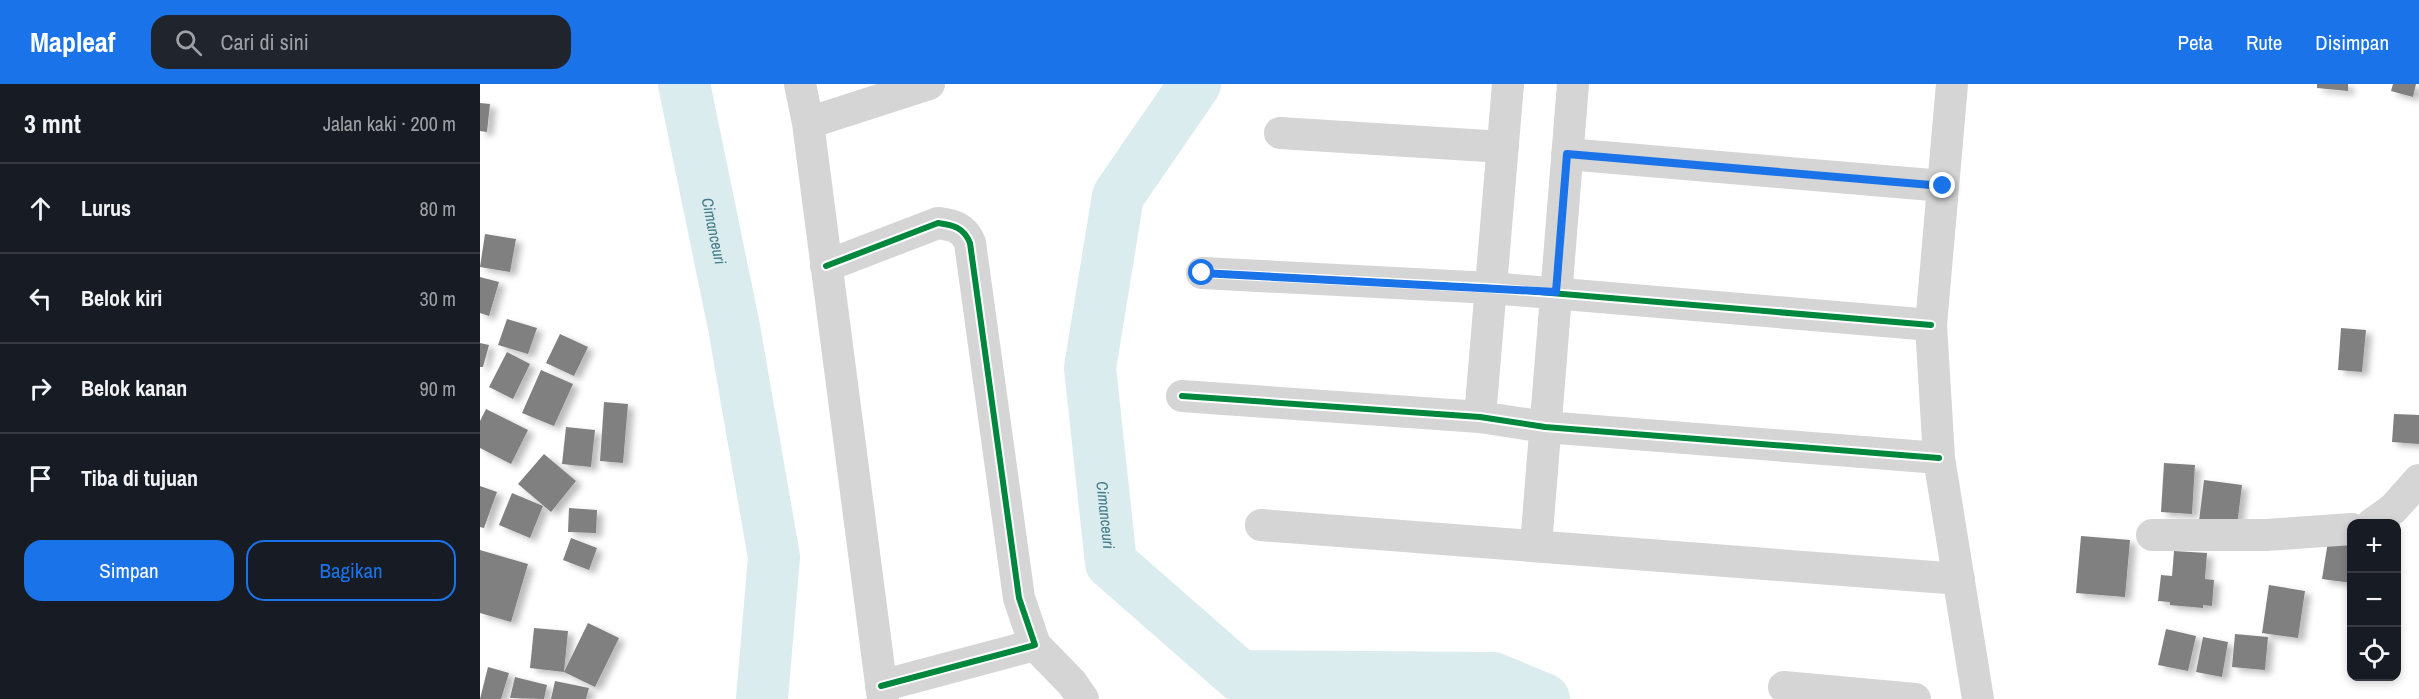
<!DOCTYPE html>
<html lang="id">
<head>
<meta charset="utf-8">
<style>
  body { margin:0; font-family:"Archivo Narrow",sans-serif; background:#20242c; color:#f1f3f6 }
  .controls { position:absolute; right:18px; bottom:18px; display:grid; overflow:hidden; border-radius:12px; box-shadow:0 3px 9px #0003 }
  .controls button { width:54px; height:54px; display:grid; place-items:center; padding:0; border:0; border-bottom:2px solid #363941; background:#171b24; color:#f1f3f6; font:30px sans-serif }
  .stop { position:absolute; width:18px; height:18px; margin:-14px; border:4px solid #1a73e8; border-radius:50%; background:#fff }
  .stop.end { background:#1a73e8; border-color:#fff; box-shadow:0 2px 6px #0008 }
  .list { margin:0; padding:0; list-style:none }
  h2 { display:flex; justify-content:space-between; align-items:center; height:78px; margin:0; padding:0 24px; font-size:26px }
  h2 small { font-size:20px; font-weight:400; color:#9ea1a6 }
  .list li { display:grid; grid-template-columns:39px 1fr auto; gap:18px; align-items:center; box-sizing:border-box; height:90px; padding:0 24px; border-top:2px solid #363941 }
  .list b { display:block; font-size:22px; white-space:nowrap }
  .list em { font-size:20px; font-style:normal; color:#9ea1a6 }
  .actions { display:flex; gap:12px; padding:18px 24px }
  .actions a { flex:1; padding:14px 0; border:2px solid #1a73e8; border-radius:18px; text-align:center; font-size:21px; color:#1a73e8 }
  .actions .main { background:#1a73e8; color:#fff }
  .icon { flex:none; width:33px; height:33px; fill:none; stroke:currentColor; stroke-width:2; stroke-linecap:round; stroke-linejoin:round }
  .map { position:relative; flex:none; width:1939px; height:615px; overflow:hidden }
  header { display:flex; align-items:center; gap:36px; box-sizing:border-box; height:84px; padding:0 30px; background:#1a73e8; color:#fff }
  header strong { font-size:28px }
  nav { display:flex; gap:33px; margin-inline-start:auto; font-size:21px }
  .search { width:420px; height:54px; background:#20242c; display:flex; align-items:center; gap:15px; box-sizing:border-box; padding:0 21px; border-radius:18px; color:#9ea1a6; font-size:22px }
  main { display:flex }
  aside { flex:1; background:#171b24 }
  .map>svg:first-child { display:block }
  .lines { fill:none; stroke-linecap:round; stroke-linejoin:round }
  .river { stroke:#dbecef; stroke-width:52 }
  .building { fill:#808080; filter:url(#shadow) }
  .street { stroke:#d5d5d5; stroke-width:32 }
  .cycleway-casing { stroke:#fff; stroke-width:10 }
  .cycleway { stroke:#00873e; stroke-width:6 }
  .route { stroke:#1a73e8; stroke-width:8 }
  .labels { text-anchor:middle; stroke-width:6; stroke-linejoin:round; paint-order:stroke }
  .water-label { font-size:16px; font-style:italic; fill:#417c87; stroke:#fff }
</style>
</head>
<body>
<header>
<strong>Mapleaf</strong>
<div class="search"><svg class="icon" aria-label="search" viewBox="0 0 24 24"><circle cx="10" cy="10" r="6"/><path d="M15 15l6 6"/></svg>Cari di sini</div>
<nav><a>Peta</a><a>Rute</a><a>Disimpan</a></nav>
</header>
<main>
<aside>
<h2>3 mnt<small>Jalan kaki · 200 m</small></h2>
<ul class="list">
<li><svg class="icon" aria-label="ahead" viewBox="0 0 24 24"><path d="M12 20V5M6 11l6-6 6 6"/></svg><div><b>Lurus</b></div><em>80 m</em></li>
<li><svg class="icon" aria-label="left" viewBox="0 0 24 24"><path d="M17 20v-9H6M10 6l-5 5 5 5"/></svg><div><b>Belok kiri</b></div><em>30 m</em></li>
<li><svg class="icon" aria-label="right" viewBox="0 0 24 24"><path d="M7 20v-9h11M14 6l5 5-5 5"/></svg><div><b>Belok kanan</b></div><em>90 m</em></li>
<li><svg class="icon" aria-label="arrive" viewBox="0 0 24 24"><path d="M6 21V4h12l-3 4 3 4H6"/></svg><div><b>Tiba di tujuan</b></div></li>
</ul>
<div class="actions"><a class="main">Simpan</a><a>Bagikan</a></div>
</aside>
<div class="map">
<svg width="1939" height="615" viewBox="0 0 1939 615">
  <defs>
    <filter id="shadow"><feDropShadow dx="6" dy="4" stdDeviation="3" flood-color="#0004"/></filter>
  </defs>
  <rect width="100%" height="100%" fill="#fff"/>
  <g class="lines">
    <g class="river">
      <path id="s1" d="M204,0l50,243 40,230 -12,142"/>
      <path id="s2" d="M715,0l-77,112 -28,172 21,195 129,113 253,2 51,21"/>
    </g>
  </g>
  <path class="building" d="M1837,0h31v7l-31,-3z
    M1913,0h23l-3,13 -22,-6z
    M0,19l10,1 -3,28 -7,-1z
    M5,150l31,5 -6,33 -30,-5z
    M0,193l19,5 -10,34 -9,-3z
    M27,235l30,9 -9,26 -30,-9z
    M1861,244l25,2 -4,42 -24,-2z
    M80,250l28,13 -14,29 -28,-13z
    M0,259l9,2 -6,22h-3z
    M27,268l23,12 -17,35 -24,-12z
    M61,286l32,14 -19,42 -32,-13z
    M124,318l24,2 -5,59 -23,-2z
    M6,325l42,21 -17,34 -31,-16v-27z
    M1914,330l25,1v29l-27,-2z
    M86,343l29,3 -4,37 -29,-3z
    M64,370l32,27 -25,31 -33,-28z
    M1684,379l31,2 -3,49 -31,-2z
    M1724,396l38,5 -5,41 -38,-5z
    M0,402l17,6 -13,36 -4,-1z
    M32,409l31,13 -13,32 -31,-13z
    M89,424l28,2 -1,23 -28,-1z
    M1849,451l23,3v45l-30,-4z
    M1601,452l49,4 -5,57 -49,-4z
    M91,454l26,10 -8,22 -26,-10z
    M0,466l48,14 -17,58 -31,-9z
    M1694,467l33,2 -2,26 9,1 -2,26 -9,-1v3l-33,-3v-3l-12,-1 3,-26 11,1z
    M1789,501l36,6 -7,47 -36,-5z
    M108,539l31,15 -24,49 -31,-15 -34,-4 4,-40 34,3 -4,41z
    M1686,545l30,7 -8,35 -30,-6z
    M1755,550l33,3 -3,33 -33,-3z
    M1723,553l25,5 -6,35 -26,-5z
    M8,583l21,6 -8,26h-21z
    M35,593l32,8 -3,14 -34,-1z
    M75,597l34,7 -3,11h-35z"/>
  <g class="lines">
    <path class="street" d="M320,0l8,39 75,576
      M1472,0l-21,241 8,133 39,241
      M328,39l121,-39
      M800,49l223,14
      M1087,70l376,32
      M346,182l112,-43c16,2 26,5 32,20l49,355 16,47 -154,41
      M722,189l289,15 440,37
      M702,312l298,21 65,10 394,31
      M1000,333l28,-333
      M1892,440l21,-15 26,-29
      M781,441l698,54
      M1672,451h114l86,-6
      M1056,461l37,-461
      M555,561l37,38 11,16
      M1304,603l131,12"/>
    <defs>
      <path id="cycleway" d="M346,182l112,-43c16,2 26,5 32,20l49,355 16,47 -154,41
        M722,189l289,15 440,37
        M702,312l298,21 65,10 394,31"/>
    </defs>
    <use href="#cycleway" class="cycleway-casing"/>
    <use href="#cycleway" class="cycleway"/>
  </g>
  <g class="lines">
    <path class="route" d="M722,189l354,19 11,-138 376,32"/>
  </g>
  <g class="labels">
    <g class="water-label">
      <text dy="6" stroke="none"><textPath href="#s1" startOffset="150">Cimanceuri</textPath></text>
      <text dy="6" stroke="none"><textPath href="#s2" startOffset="458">Cimanceuri</textPath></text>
    </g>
  </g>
</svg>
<div class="controls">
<button>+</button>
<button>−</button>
<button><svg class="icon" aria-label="locate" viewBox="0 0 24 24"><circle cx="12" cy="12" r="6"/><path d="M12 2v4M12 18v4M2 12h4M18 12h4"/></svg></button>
</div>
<div class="stop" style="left:722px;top:189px"></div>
<div class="stop end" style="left:1463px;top:102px"></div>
</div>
</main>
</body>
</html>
